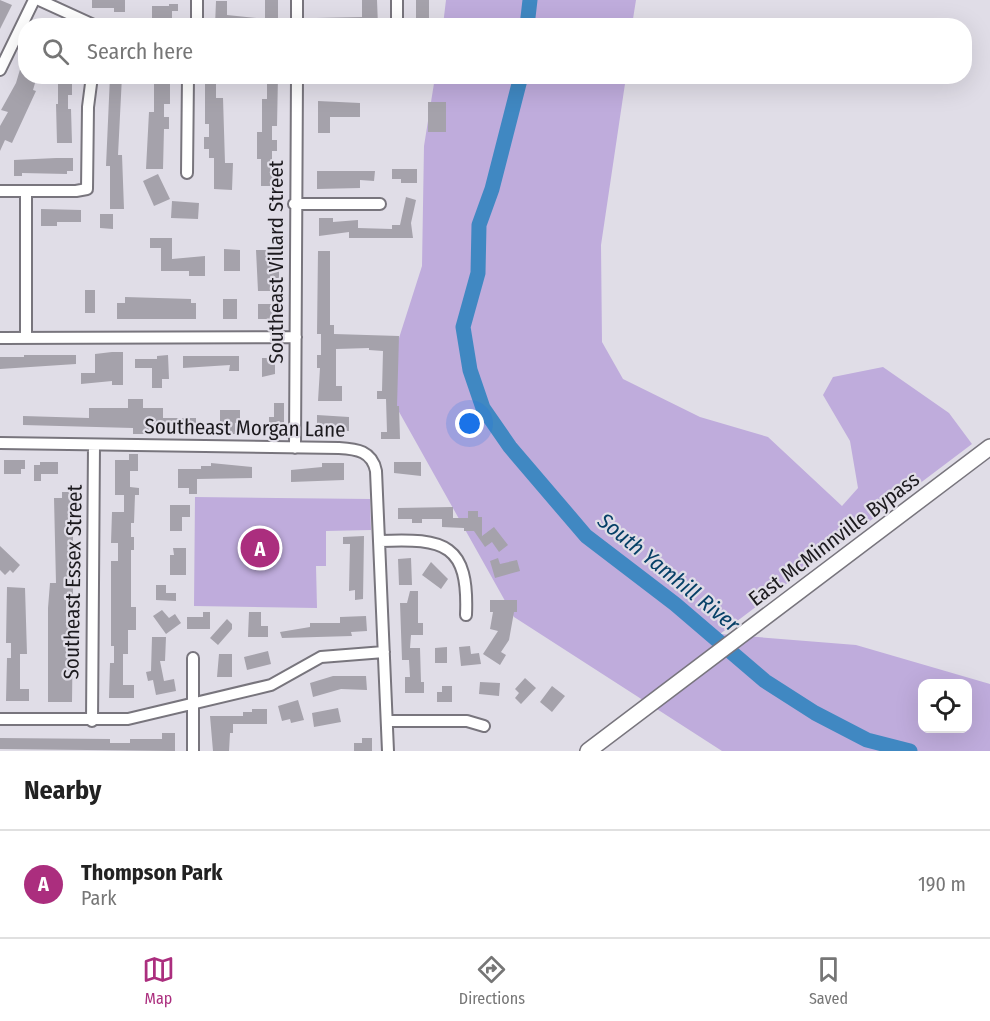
<!DOCTYPE html>
<html lang="en">
<head>
<meta charset="utf-8">
<style>
  body { margin:0; font-family:"Fira Sans Condensed",sans-serif; background:#f2f2f2; color:#222 }
  .controls { position:absolute; right:18px; bottom:18px; display:grid; overflow:hidden; border-radius:12px; box-shadow:0 6px 24px #0002 }
  .controls button { width:54px; height:54px; display:grid; place-items:center; padding:0; border:0; border-bottom:2px solid #e0e0e0; background:#fff; color:#222; font:30px sans-serif }
  .you { position:absolute; left:470px; top:424px; width:21px; height:21px; margin:-15px; border:4px solid #fff; border-radius:50%; background:#1a73e8; box-shadow:0 0 0 9px #1a73e833 }
  .badge { display:grid; place-items:center; width:39px; height:39px; border-radius:50%; background:#ab2e7e; color:#fff; font-size:20px; font-weight:700 }
  .pin { position:absolute; translate:-50% -50%; border:3px solid #fff; box-shadow:0 2px 6px #0006 }
  .list { margin:0; padding:0; list-style:none }
  h2 { display:flex; justify-content:space-between; align-items:center; height:78px; margin:0; padding:0 24px; font-size:26px }
  h2 small { font-size:20px; font-weight:400; color:#767676 }
  .list li { display:grid; grid-template-columns:39px 1fr auto; gap:18px; align-items:center; box-sizing:border-box; height:108px; padding:0 24px; border-top:2px solid #e0e0e0 }
  .list b { display:block; font-size:22px; white-space:nowrap }
  .list p { margin:0; font-size:20px; white-space:nowrap; color:#767676 }
  .list em { font-size:20px; font-style:normal; color:#767676 }
  .icon { flex:none; width:33px; height:33px; fill:none; stroke:currentColor; stroke-width:2; stroke-linecap:round; stroke-linejoin:round }
  .map { position:relative; flex:none; width:990px; height:751px; overflow:hidden }
  .search { position:absolute; background:#fff; box-shadow:0 6px 24px #0002; left:18px; right:18px; top:18px; height:66px; display:flex; align-items:center; gap:15px; box-sizing:border-box; padding:0 21px; border-radius:24px; color:#767676; font-size:22px }
  .sheet { height:186px; background:#fff }
  nav { display:flex; justify-content:space-around; align-items:center; box-sizing:border-box; height:84px; border-top:2px solid #e0e0e0; background:#fff; font-size:16px; color:#767676 }
  nav a { display:grid; justify-items:center; gap:3px }
  nav .on { color:#ab2e7e }
  .map>svg:first-child { display:block }
  .green { fill:#bfacdc; fill-rule:evenodd }
  .lines { fill:none; stroke-linecap:round; stroke-linejoin:round }
  .river { stroke:#4088c2; stroke-width:15 }
  .building { fill:#a5a2ab }
  .minor-casing { stroke:#78757d; stroke-width:14 }
  .highway-casing { stroke:#78757d; stroke-width:18 }
  .minor { stroke:#fff; stroke-width:10 }
  .highway { stroke:#fff; stroke-width:15 }
  .labels { text-anchor:middle; stroke-width:4.5; stroke-linejoin:round; paint-order:stroke }
  .street-label { font-size:21px; fill:#1c1a1e; stroke:#e0dde7 }
  .water-label { font-size:22px; font-style:italic; fill:#064067; stroke:#e0dde7 }
</style>
</head>
<body>
<div class="map">
<svg width="990" height="751" viewBox="0 0 990 751">
  <rect width="100%" height="100%" fill="#e0dde7"/>
  <path class="green" d="M446,0h190l-4,25h-189z
    M435,77h191l-25,168 1,97 21,37 77,38 68,20 74,69 16,-18 -8,-47 -27,-46 10,-18 50,-10 66,46 23,31 -252,190 136,11 134,39v67h-268l-208,-134 -130,-232 38,-119 2,-120zM922,684h46v44h-46z
    M195,497l175,2 1,31 -45,1v35h-10l1,42 -123,-2z"/>
  <g class="lines">
    <path class="river" d="M527,26l3,-26
      M521,76l-29,113 -13,36 -1,48 -15,54 7,43 13,38 27,39 76,89 89,68 90,77 50,32 52,27 43,11"/>
  </g>
  <path class="building" d="M0,0l12,5 -12,24z
    M92,0h33v12h-11v-4h-22z
    M265,0h13v26h-63l1,-25h11v14l38,4z
    M362,0h15l1,26h-62v-8l46,-1z
    M416,0h13v26h-13z
    M169,4h9v7h-6v7h-20v-12h17z
    M24,56l2,20h11l-4,14 3,1 -24,52 -7,-3 -5,11v-25l8,-14 -7,-2 15,-27z
    M110,76h12l-4,79h4l2,54h-14v-43h-4z
    M205,76h11v22h7l2,65h8l-1,27 -18,-1v-31h-5v-9h-5v-12h5v-13h-4z
    M267,76h11l-1,50h-5v14h5v11h-5v14h4v21h-15v-27h-4v-27h5v-33h5z
    M154,77h16v27h-6v13h5v12h-5l-1,40h-17l3,-57h5z
    M58,79h14v16h-4v14h3l1,34h-15l-1,-39h2z
    M318,101l42,2v14h-30v16h-12z
    M428,102h18v30h-18z
    M56,158h17v13h-6v3l-45,-1v3h-8v-16z
    M392,169h25v14h-16v-4h-9z
    M317,171h58l-1,10 -14,-1v8l-43,1z
    M158,174l12,25 -16,7 -11,-25z
    M406,197l10,3 -5,23 2,15h-64v-6l-30,4v-18h14v4l25,-2v8l34,1v-4h8z
    M172,201l27,2 -1,16 -27,-1z
    M41,209l40,1v12h-24v4h-16z
    M100,214h13v15l-13,-1z
    M150,238h22v21l33,-3v20h-16v-5h-28v-23h-11z
    M224,249l16,1v21h-16z
    M256,250h23v41h-21z
    M318,251h12v74h4v9l65,2 -2,70h2l1,33h-19v-7h6l-1,-33h-9v-8h5l1,-40 -14,-1v-2l-33,1v37h6v15h-24l2,-33h-3v-13h4v-21h-4z
    M85,290h10v23h-10z
    M125,297l66,2v4h5v16h-79v-16h8z
    M223,299h14v20h-14z
    M258,304h20v15h-20z
    M112,352h11v33h-11v-4l-31,3v-11h14v-19z
    M24,355h52v9l-76,5v-12h24z
    M168,355l1,24h-7v9h-10v-20h-17v-9h22v-3z
    M183,356h56v15h-10l1,-6 -47,3z
    M262,358h13v16l-13,3z
    M128,399h15v9h20v10h33v11h-47v5h-16v-6l-110,-3v-9l66,2v-10h39z
    M274,403h10v29h-15v-15h5z
    M220,410h20v13h-5v11h-15z
    M317,415l32,2v14h-32z
    M129,454h9v17h-8v16l9,1v7h-4l-1,28h-3v14h3v13h-3v57h5v23h-8v24h-5v31h11v13h-25l1,-35h4v-17h-3v-85h7v-18h-7l1,-31h12v-17h-9v-35h14z
    M4,460h21v9h-4v5h-17z
    M40,462h18v12h-17v7h-7v-16h6z
    M394,462h27v14l-27,-3z
    M211,463l41,4v11l-55,1v15h-8v-6h-11v-19h23v-3h10z
    M322,463h22v17l-53,2v-12l31,-3z
    M62,492h11v104h-7v26h7l-1,80h-24v-94l2,-25h6l-2,-85h8z
    M170,505h20v12h-8v14h-12z
    M453,507v11h15v-7h10v6h4v19l12,-9 14,18 -9,7 -7,-10 -7,5 -11,-16h-10v-3l-22,-1v-8h-20v4h-10v-4h-14v-11z
    M364,536l-1,63 -8,1v-10l-6,1 1,-47h-7v-7z
    M0,546l20,19 -7,8 -3,-3 -5,5 -5,-5z
    M173,548h13v27h-16v-20h4z
    M411,558l1,27h-13l-1,-26z
    M498,558l2,6 17,-4 3,11 -25,7 -5,-17z
    M431,562l17,17 -7,10 -19,-14z
    M156,585h10v8h10v8l-20,-1z
    M7,587l18,1 2,66h-7v35h9v12h-23l1,-43h4v-15h-5z
    M410,591h8v32h5v12h-12l-1,13h10l1,34h3v11h-19v-16h5l-1,-17h-7l-2,-57h7z
    M490,600h27v12h-3l-5,28 -8,12 5,3 -6,10 -17,-11 15,-23 -8,-2 3,-17h-3z
    M162,610l7,8 6,-4 6,9 -15,11 -13,-18z
    M203,612h7v17h-23v-12h16z
    M249,612h12v14h7v11h-20z
    M366,616l1,15 -16,1 1,4 -70,2 -2,-6 30,-5v-4h30v-6z
    M227,619l5,5v5l-14,16 -8,-7z
    M152,637h14l-1,24h-5l4,20 10,-2 2,12 -20,4 -3,-15 -5,1 -2,-9 5,-1z
    M470,646l1,8 8,-1 2,11 -20,2 -2,-19z
    M447,647v16h-12v-15z
    M268,651l3,13 -24,6 -3,-13z
    M219,654h13v23h-15z
    M333,676h33l1,14 -26,-1 -28,8 -3,-14z
    M525,678l11,10 -15,16 -6,-6 4,-5 -4,-4z
    M480,682l20,1 -1,13 -20,-2z
    M442,686h10v16h-15v-10h5z
    M552,686l13,10 -13,16 -12,-10z
    M298,700l6,20 -13,3 -1,-4 -8,2 -4,-15z
    M338,708l3,14 -27,5 -2,-14z
    M252,709h15v15h-34v9h-3l-1,18h-16l-3,-35h33v-4h9z
    M162,733h13v18l-175,-2v-11l110,1v4h20v-4h32z
    M362,738h10v13h-18v-8h8z"/>
  <g class="lines">
    <defs>
      <path id="minor" d="M39,0l57,26
        M397,0v26
        M197,26v-26
        M297,26v-26
        M0,70l34,-70
        M187,173l1,-97
        M0,191h76l11,-2 1,-82 4,-31
        M294,204h86
        M0,338l296,-1
        M26,338v-147
        M0,443l339,5c18,1 33,3 37,23l12,280
        M295,448l2,-372
        M380,541c65,-3 89,3 86,74
        M0,719h128l143,-34 50,-28 63,-5
        M92,721l2,-276
        M387,721h80l17,5
        M193,751v-93"/>
      <path id="highway" d="M588,751l402,-304"/>
    </defs>
    <use href="#minor" class="minor-casing"/>
    <use href="#highway" class="highway-casing"/>
    <use href="#minor" class="minor"/>
    <use href="#highway" class="highway"/>
  </g>
  <g class="labels">
    <g class="street-label">
      <text transform="translate(276 262) rotate(-90)" y="7">Southeast Villard Street</text>
      <text transform="translate(245 428) rotate(1)" y="7">Southeast Morgan Lane</text>
      <text transform="translate(834 539) rotate(-37)" y="7">East McMinnville Bypass</text>
      <text transform="translate(73 582) rotate(-89)" y="7">Southeast Essex Street</text>
    </g>
    <g class="water-label">
      <text transform="translate(669 572) rotate(39)" y="8">South Yamhill River</text>
    </g>
  </g>
</svg>
<div class="controls">
<button><svg class="icon" aria-label="locate" viewBox="0 0 24 24"><circle cx="12" cy="12" r="6"/><path d="M12 2v4M12 18v4M2 12h4M18 12h4"/></svg></button>
</div>
<div class="you"></div>
<div class="pin badge" style="left:260px;top:548px">A</div>
<div class="search"><svg class="icon" aria-label="search" viewBox="0 0 24 24"><circle cx="10" cy="10" r="6"/><path d="M15 15l6 6"/></svg>Search here</div>
</div>
<section class="sheet">
<h2>Nearby<small></small></h2>
<ul class="list">
<li><span class="badge">A</span><div><b>Thompson Park</b><p>Park</p></div><em>190 m</em></li>
</ul>
</section>
<nav>
<a class="on"><svg class="icon" aria-label="map" viewBox="0 0 24 24"><path d="M3 6l6-2 6 2 6-2v14l-6 2-6-2-6 2zM9 4v14M15 6v14"/></svg>Map</a>
<a><svg class="icon" aria-label="directions" viewBox="0 0 24 24"><path d="M12 3l9 9-9 9-9-9zM9 14v-3h6M13 9l2 2-2 2"/></svg>Directions</a>
<a><svg class="icon" aria-label="saved" viewBox="0 0 24 24"><path d="M7 4h10v16l-5-4-5 4z"/></svg>Saved</a>
</nav>
</body>
</html>
